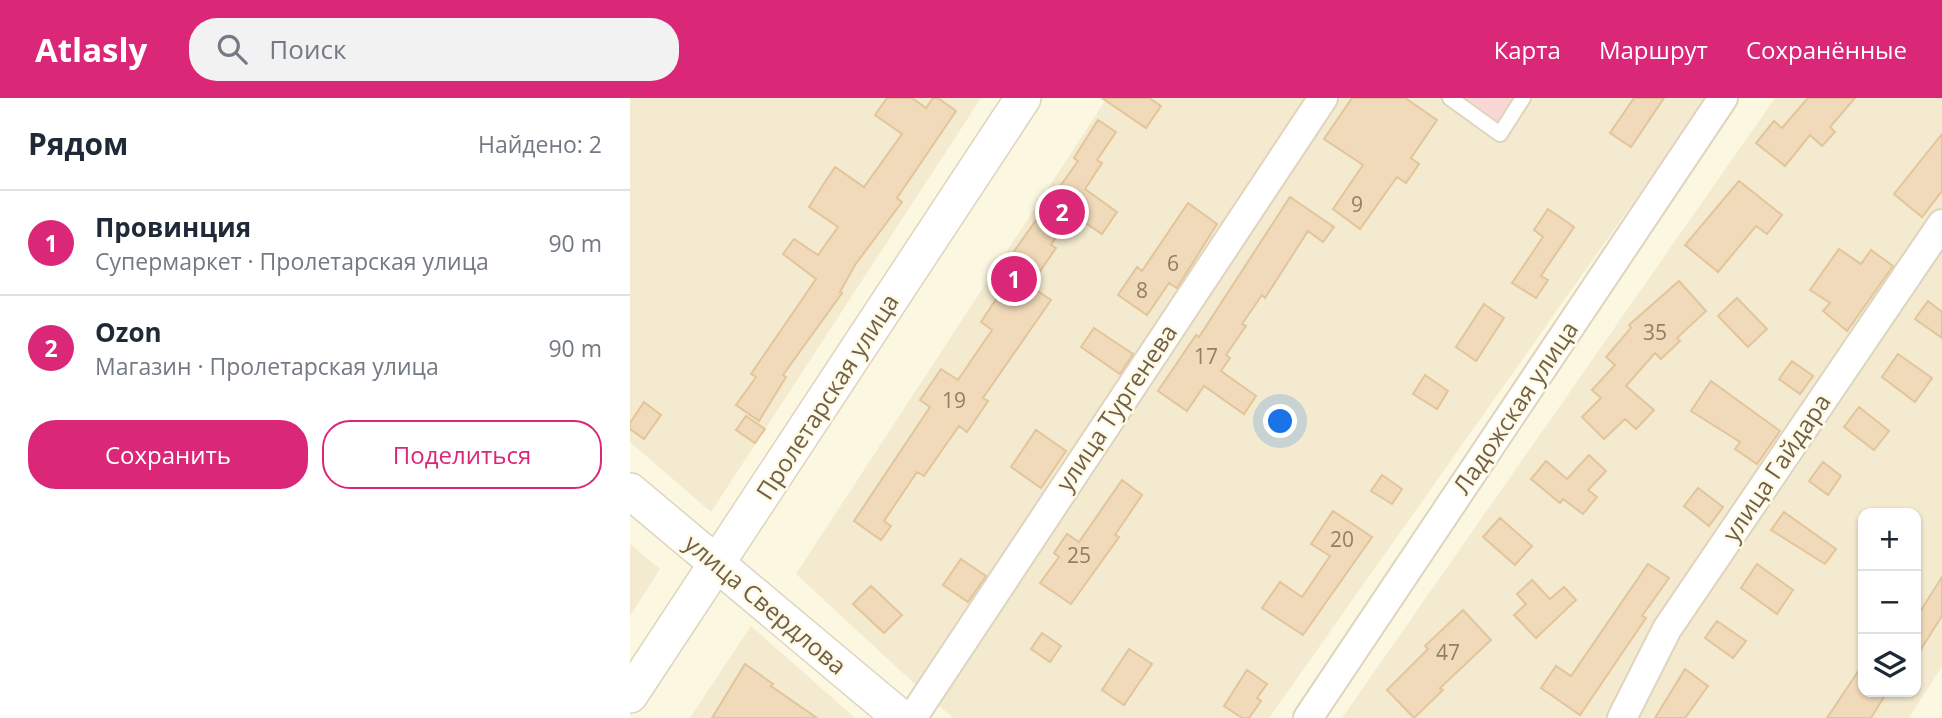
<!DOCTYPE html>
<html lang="ru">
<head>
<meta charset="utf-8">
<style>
  body { margin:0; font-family:"Open Sans",sans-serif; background:#f2f2f3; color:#1f2937 }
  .controls { position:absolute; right:21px; bottom:21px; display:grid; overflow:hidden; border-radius:14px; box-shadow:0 2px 5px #0004 }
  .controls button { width:63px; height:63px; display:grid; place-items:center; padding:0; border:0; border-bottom:2px solid #e0e1e3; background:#fff; color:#1f2937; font:35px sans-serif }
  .you { position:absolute; left:651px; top:324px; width:24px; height:24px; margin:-18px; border:5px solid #fff; border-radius:50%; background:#1a73e8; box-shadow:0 0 0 10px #1a73e833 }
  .badge { display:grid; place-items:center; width:46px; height:46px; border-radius:50%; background:#db2777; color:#fff; font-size:23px; font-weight:700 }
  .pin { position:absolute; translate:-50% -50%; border:4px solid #fff; box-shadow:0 2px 7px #0006 }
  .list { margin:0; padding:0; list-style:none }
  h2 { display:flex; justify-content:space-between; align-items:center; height:91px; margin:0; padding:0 28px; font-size:30px }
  h2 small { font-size:23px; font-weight:400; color:#747a83 }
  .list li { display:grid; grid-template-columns:46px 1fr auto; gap:21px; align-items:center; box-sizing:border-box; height:105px; padding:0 28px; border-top:2px solid #e0e1e3 }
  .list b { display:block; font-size:26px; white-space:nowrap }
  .list p { margin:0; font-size:23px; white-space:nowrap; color:#747a83 }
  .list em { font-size:23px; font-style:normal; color:#747a83 }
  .actions { display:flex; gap:14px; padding:21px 28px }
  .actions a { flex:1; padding:16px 0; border:2px solid #db2777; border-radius:28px; text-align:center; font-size:24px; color:#db2777 }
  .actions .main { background:#db2777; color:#fff }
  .icon { flex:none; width:38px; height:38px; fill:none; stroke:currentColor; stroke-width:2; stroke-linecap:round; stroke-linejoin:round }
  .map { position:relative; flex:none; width:1312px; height:620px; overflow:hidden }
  header { display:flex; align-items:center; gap:42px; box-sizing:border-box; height:98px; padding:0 35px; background:#db2777; color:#fff }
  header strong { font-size:33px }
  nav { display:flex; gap:38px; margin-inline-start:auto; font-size:24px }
  .search { width:490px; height:63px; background:#f2f2f3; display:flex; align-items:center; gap:18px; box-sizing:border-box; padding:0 24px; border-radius:28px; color:#747a83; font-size:26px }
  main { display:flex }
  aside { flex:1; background:#fff }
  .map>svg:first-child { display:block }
  .residential { fill:#f3eacf; fill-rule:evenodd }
  .medical { fill:#f9d7d4 }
  .building { fill:#f0dab9; stroke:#e2c59a; stroke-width:2 }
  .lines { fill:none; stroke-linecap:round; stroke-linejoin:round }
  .service-casing { stroke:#dfd4bd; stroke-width:18 }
  .minor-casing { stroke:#dfd4bd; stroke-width:32 }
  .tertiary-casing { stroke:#dfd4bd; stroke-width:38 }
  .service { stroke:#fff; stroke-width:14 }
  .minor { stroke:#fff; stroke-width:28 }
  .tertiary { stroke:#fff; stroke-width:35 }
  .labels { text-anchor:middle; stroke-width:5; stroke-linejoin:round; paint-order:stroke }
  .number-label { font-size:21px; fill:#917e65 }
  .street-label { font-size:24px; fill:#716049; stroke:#fffae6 }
</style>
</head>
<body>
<header>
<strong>Atlasly</strong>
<div class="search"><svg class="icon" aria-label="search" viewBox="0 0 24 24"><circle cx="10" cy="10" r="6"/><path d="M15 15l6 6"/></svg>Поиск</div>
<nav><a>Карта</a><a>Маршрут</a><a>Сохранённые</a></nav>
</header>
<main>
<aside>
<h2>Рядом<small>Найдено: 2</small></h2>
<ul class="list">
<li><span class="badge">1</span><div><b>Провинция</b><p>Супермаркет · Пролетарская улица</p></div><em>90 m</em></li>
<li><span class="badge">2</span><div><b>Ozon</b><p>Магазин · Пролетарская улица</p></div><em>90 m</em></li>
</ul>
<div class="actions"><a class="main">Сохранить</a><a>Поделиться</a></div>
</aside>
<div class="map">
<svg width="1312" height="620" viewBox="0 0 1312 620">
  <rect width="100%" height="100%" fill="#fbf7e1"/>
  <path class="residential" d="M0,0h351l-270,414 -81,-70z
    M477,0h205l-395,588 -121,-112z
    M704,0h104l62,44 28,-44h179l-438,620h-315l-20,-16z
    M1145,0h167v113l-274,389 -60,118h-266z
    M1312,152v416l-33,52h-273l53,-95zM1233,415h53v179h-53z
    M0,446l30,25 -30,47z
    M121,528l104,92h-165z"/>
  <path class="medical" d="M808,0h90l-28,45z"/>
  <path class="building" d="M257,0h25l14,10 7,-10h5l18,13 -59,87 5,4 -47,63 -15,27 2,1 -59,82 3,2 -27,44 -23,-16 20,-28 -5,-3 65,-95 -33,-25 11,-15 24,16 20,-28 -29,-20 16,-25 10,-15 29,20 38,-53 -27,-19z
    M472,0h47l12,8 -15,22z
    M722,0h53l32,22 -26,38 8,6 -13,19 -9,-6 -37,52 -27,-20 30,-44 -39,-26z
    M1004,0h30l-33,49 -21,-14z
    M1178,0h47l-25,29 5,5 -13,14 -12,-11 -25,31 -29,-23 18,-22 8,7z
    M468,22l18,12 -19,28 5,3 -17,26 32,23 -15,22 -30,-20 -21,31 5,3 -26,38 21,14 -68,98 5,3 -21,31 -8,-6 -35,50 -7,-4 -33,49 7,5 -10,14 -27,-19 76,-114 -10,-7 21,-31 17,11 34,-50 -11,-8 23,-35 -11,-6 85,-120 -4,-3z
    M1312,36v57l-20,26 -28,-23z
    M1109,83l43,34 -15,19 -11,-8 -38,46 -33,-27z
    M660,99l44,30 -11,15 -15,-11 -43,67 -3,-3 -20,29 4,2 -20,29 4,3 -9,13 35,25 -12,18 -40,-28 -17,25 -29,-20 38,-56 3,2z
    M558,105l29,21 -40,64 -8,-5 -22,32 -29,-20 19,-28 5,4z
    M918,111l26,18 -33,49 7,4 -12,18 -24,-15 31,-46 -9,-7z
    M1209,151l22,15 10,-14 22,16 -46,65 -24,-20 7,-8 -20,-13z
    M1049,183l27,30 -29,27 3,3 -19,18 -6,-6 -29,33 28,24 -18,19 -11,-10 -21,20 -22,-22 19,-19 -9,-8 23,-25 -9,-8 25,-29 -2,-3z
    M1107,200l30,31 -19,18 -30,-31z
    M1298,203l14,11v26l-27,-19z
    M854,206l20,14 -28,43 -20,-14z
    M464,230l39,26 -13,20 -39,-27z
    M1268,256l34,24 -17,24 -33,-25z
    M1162,263l21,15 -13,18 -21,-15z
    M795,277l23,16 -11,18 -24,-15z
    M1081,283l69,50 -23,33 -22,-15 5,-7 -49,-31z
    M14,304l17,13 -17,24 -14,-10v-6z
    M1229,309l30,24 -15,19 -30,-23z
    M116,318l19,13 -10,14 -19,-13z
    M406,332l30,21 -25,37 -30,-21z
    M959,357l17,16 -18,19 9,7 -14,17 -20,-15 -3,4 -29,-24 15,-18 21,18z
    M1193,364l18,14 -13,19 -19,-14z
    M752,377l20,14 -10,15 -21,-13z
    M492,382l20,15 -27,40 4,2 -48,67 -31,-21 19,-26 -5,-4 13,-19 12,8z
    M1068,390l25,19 -14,19 -25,-20z
    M703,413l39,26 -69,98 -41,-27 18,-26 22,15 28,-41 -19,-12z
    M1154,414l52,37 -11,15 -54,-34z
    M870,420l32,28 -17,19 -32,-28z
    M331,461l25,17 -18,26 -25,-17z
    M1018,466l21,14 -27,38 4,2 -66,97 -39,-27 15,-22 15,10z
    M1127,466l36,26 -16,24 -36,-26z
    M1312,479v39l-26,41v-39z
    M902,482l18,19 14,-12 12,13 -40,38 -22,-23 12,-11 -9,-10z
    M241,488l31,29 -18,18 -31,-29z
    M833,512l28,30 -51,48 3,2 -29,28 -27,-28 41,-41 -3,-3z
    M1087,523l29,20 -13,17 -28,-20z
    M412,535l19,13 -11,16 -19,-13z
    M499,551l23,15 -28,41 -22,-15z
    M115,566l28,20 -2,2 46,32h-105z
    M1233,566v28h24l-16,26h-44z
    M1055,571l23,17 -23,32h-30z
    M617,572l20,14 -10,14 4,3 -12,17h-7l-18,-12z"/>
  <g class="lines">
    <defs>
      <path id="service" d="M820,0l50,36 23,-36"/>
      <path id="minor" d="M282,620l411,-620
        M678,620l415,-620
        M992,620l45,-89 275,-405"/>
      <path id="tertiary" d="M0,393l271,227
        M0,597l393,-597"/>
    </defs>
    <use href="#service" class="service-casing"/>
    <use href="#minor" class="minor-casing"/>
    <use href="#tertiary" class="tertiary-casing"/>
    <use href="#service" class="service"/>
    <use href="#minor" class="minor"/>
    <use href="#tertiary" class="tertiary"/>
  </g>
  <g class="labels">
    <g class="number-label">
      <text x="727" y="114">9</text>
      <text x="543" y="173">6</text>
      <text x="512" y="200">8</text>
      <text x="1025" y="242">35</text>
      <text x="576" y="266">17</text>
      <text x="324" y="310">19</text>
      <text x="712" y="449">20</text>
      <text x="449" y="465">25</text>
      <text x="818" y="562">47</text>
    </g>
    <g class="street-label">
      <text transform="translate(198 299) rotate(-57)" y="8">Пролетарская улица</text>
      <text transform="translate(487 310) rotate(-56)" y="8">улица Тургенева</text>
      <text transform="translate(886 310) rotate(-56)" y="8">Ладожская улица</text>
      <text transform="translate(1147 370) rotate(-56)" y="8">улица Гайдара</text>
      <text transform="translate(135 507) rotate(40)" y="8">улица Свердлова</text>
    </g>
  </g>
</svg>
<div class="controls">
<button>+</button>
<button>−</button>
<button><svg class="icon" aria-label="layers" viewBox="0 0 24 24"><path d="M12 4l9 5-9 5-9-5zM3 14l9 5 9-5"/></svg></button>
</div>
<div class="you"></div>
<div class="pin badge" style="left:384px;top:181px">1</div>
<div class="pin badge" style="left:432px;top:114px">2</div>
</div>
</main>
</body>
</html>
